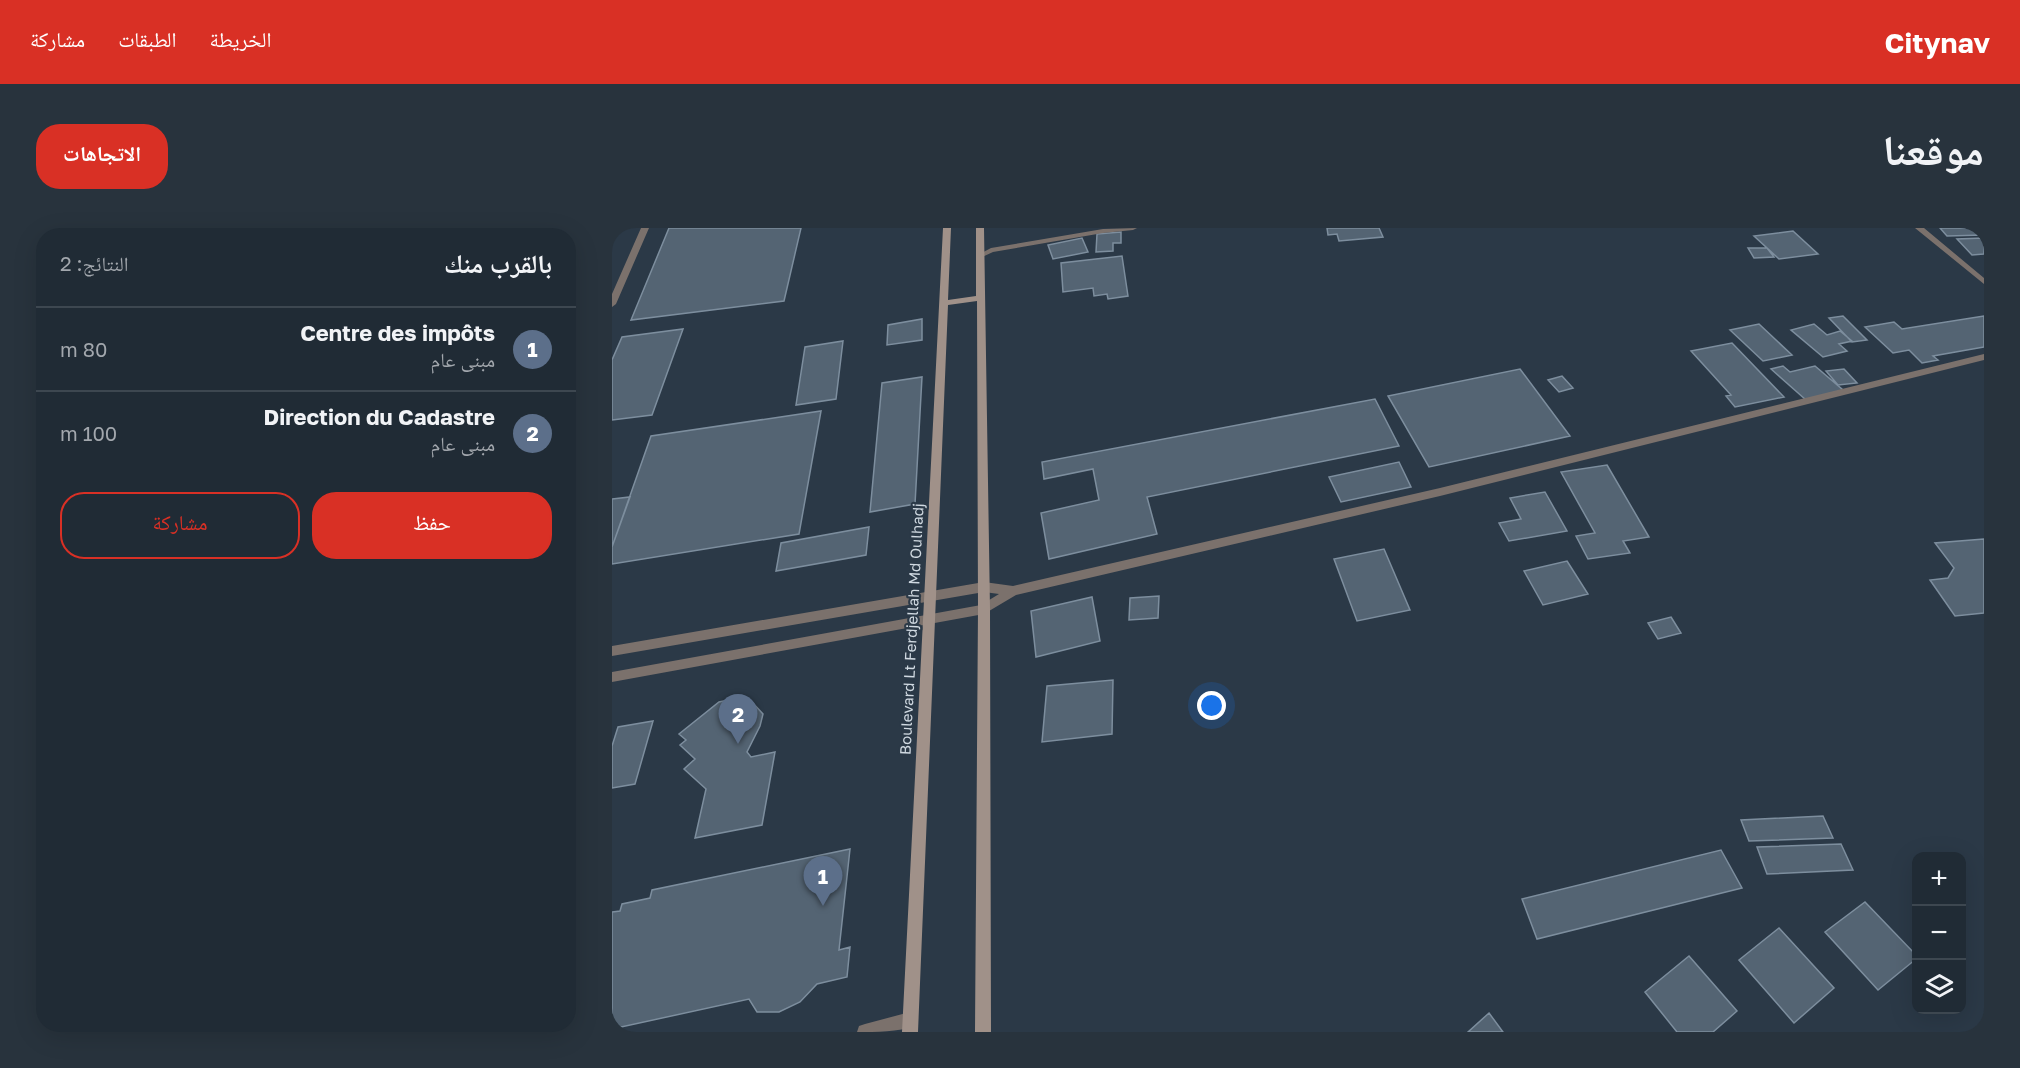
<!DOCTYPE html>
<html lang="ar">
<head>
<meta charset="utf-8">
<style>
  body { margin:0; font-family:"Golos Text","Noto Naskh Arabic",sans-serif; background:#28333d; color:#f1f3f6; direction:rtl }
  .controls { position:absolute; right:18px; bottom:18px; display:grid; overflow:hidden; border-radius:12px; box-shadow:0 6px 24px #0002 }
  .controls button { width:54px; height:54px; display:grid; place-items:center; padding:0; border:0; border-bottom:2px solid #3d4750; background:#202b35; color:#f1f3f6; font:30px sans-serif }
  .you { position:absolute; left:600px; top:478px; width:21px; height:21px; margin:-15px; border:4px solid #fff; border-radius:50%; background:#1a73e8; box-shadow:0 0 0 9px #1a73e833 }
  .badge { display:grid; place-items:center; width:39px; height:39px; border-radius:50%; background:#d93025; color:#fff; font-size:20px; font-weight:700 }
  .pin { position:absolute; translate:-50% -50px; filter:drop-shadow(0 2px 3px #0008) }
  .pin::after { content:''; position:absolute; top:32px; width:21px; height:18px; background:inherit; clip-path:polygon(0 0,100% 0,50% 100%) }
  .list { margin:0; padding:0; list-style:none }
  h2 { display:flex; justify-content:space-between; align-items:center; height:78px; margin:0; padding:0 24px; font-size:26px }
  h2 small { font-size:20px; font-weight:400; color:#a2a7ad }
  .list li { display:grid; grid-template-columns:39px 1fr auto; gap:18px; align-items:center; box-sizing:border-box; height:84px; padding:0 24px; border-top:2px solid #3d4750 }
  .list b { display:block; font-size:22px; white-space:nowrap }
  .list p { margin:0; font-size:20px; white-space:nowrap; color:#a2a7ad }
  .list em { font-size:20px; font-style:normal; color:#a2a7ad }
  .actions { display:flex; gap:12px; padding:18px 24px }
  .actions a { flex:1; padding:14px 0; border:2px solid #d93025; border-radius:24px; text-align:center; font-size:21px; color:#d93025 }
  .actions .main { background:#d93025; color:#fff }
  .icon { flex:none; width:33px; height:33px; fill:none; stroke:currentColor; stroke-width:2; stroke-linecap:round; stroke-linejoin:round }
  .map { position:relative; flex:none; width:1372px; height:804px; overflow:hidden; direction:ltr; border-radius:24px }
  header { display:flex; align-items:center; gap:36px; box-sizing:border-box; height:84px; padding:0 30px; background:#d93025; color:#fff }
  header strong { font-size:28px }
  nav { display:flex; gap:33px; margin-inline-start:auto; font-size:21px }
  .intro { display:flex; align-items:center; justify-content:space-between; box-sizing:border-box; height:144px; padding:0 36px }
  h1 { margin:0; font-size:42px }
  .button { padding:15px 27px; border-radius:24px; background:#d93025; color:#fff; font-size:21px; font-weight:700 }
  main { display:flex; gap:36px; padding:0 36px }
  aside { flex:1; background:#202b35; border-radius:24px; box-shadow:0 6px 24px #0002 }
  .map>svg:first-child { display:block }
  .building { fill:#546473; stroke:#7d8e9e; stroke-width:1.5 }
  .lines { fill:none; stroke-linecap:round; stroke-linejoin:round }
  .street { fill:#7b716c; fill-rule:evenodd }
  .secondary { fill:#a09189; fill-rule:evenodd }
  .labels { text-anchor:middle; stroke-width:4.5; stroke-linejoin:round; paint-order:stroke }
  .street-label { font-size:15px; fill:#d0d9e1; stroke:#2b3947 }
</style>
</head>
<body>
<header>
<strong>Citynav</strong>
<nav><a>الخريطة</a><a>الطبقات</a><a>مشاركة</a></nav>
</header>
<div class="intro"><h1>موقعنا</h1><a class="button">الاتجاهات</a></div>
<main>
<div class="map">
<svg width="1372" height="804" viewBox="0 0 1372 804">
  <rect width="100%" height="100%" fill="#2b3947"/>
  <path class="building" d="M57,0h132l-17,73 -153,19z
    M715,0h52l4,9 -44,4 -2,-7 -9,1z
    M1328,0h44v7l-37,1z
    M1181,3l25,23 -39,5 -25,-23z
    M509,4v11h-8v8l-17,1 1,-18z
    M470,10l6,14 -35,7 -5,-14z
    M1372,10v16l-12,1 -15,-16z
    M1136,20h19l7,9 -20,1z
    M510,28l6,40 -20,3 -1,-5 -13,2 -1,-8 -30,4 -2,-29z
    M1231,88l24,24 -15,2 -23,-24z
    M1372,88v31l-51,9 5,4 -16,3 -13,-13 -16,3 -28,-26 29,-5 8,7z
    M310,91v21l-35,5 1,-20z
    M1147,96l33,31 -29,6 -33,-31z
    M1202,96l13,11 13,-4 12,10 -13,3 8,7 -24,6 -32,-27z
    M71,101l-31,86 -40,5v-60l10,-23z
    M231,113l-7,58 -40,6 9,-58z
    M1120,115l52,54 -49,10 -9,-11 5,-1 -40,-44z
    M1171,138l7,6 25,-6 28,24 -37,10 -35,-31z
    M908,141l50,67 -141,31 -41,-71z
    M1232,141l13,14 -19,2 -12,-14z
    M950,148l11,12 -14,4 -11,-12z
    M310,149l-7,127 -45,8 12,-129z
    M763,171l24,47 -252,51 10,37 -108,25 -8,-46 58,-13 -6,-31 -49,10 -2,-17z
    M209,183l-22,123 -187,30v-17l39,-111z
    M787,234l12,25 -70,15 -12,-25z
    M995,237l42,72 -26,4 7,12 -42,6 -12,-23 19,-3 -34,-61z
    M933,264l22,39 -58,10 -10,-18 22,-4 -11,-21z
    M18,269l-18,50v-48z
    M257,299l-3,28 -90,16 5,-28z
    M1372,311v74l-29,3 -25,-36 18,-2 6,-10 -19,-25z
    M772,321l26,61 -53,11 -23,-62z
    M955,333l21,33 -45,11 -19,-34z
    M547,368l-1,22 -29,2 1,-22z
    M480,369l8,44 -64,16 -5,-46z
    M1059,389l10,16 -23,6 -10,-16z
    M501,452l-1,54 -70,8 5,-56z
    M126,470l13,3 12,13 -3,12 -13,26 4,5 24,-5 -13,73 -67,13 11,-49 -22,-20 11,-10 -15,-14 6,-5 -7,-6 40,-32z
    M41,493l-18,63 -23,4v-42l6,-19z
    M1211,588l10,22 -84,3 -8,-21z
    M1229,616l12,26 -86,4 -10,-27z
    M238,621l-11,101 11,-3 -3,30 -30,7 -17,18 -21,10h-22l-8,-13 -137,30v-117l8,-1 2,-7 28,-6 2,-8z
    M1109,622l21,38 -205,51 -15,-40z
    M1253,674l51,53v4l-38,31 -53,-58z
    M1167,700l55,60 -40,35 -55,-63z
    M1077,728l48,55 -24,21h-36l-32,-40z
    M877,785l14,19h-35z"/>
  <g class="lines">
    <path class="street" d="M29,0h8l-33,76 -4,3v-13z
      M525,0l-4,2 -30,3 -110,19 -13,6 -4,-2 15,-8 112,-19z
      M1303,0h9l60,50v6z
      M1372,126v6l-544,136 -424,99 -32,19 -372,68v-10l369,-67 18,-11 -15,-2 -372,64v-10l372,-64 29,4 427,-98z
      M298,784l6,2 2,6 -2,6c-19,6 -39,6 -59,6l2,-6 6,-2z"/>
    <path class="secondary" d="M331,0h8l-3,72 28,-4v-68h8l6,381 1,423h-16l3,-423 -1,-308 -29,4 -30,727h-16z"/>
  </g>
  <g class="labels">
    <g class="street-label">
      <text transform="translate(300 401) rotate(-87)" y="5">Boulevard Lt Ferdjellah Md Oulhadj</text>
    </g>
  </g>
</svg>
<div class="controls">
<button>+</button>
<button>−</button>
<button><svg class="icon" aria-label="layers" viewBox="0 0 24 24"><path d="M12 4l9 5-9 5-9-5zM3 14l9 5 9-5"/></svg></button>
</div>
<div class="you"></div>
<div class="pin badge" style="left:211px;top:678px;background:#5c6f8a">1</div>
<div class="pin badge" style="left:126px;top:516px;background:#5c6f8a">2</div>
</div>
<aside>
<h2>بالقرب منك<small>النتائج: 2</small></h2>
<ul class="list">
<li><span class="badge" style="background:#5c6f8a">1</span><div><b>Centre des impôts</b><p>مبنى عام</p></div><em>80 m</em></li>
<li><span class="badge" style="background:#5c6f8a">2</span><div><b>Direction du Cadastre</b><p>مبنى عام</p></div><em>100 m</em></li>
</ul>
<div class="actions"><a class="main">حفظ</a><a>مشاركة</a></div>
</aside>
</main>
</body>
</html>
